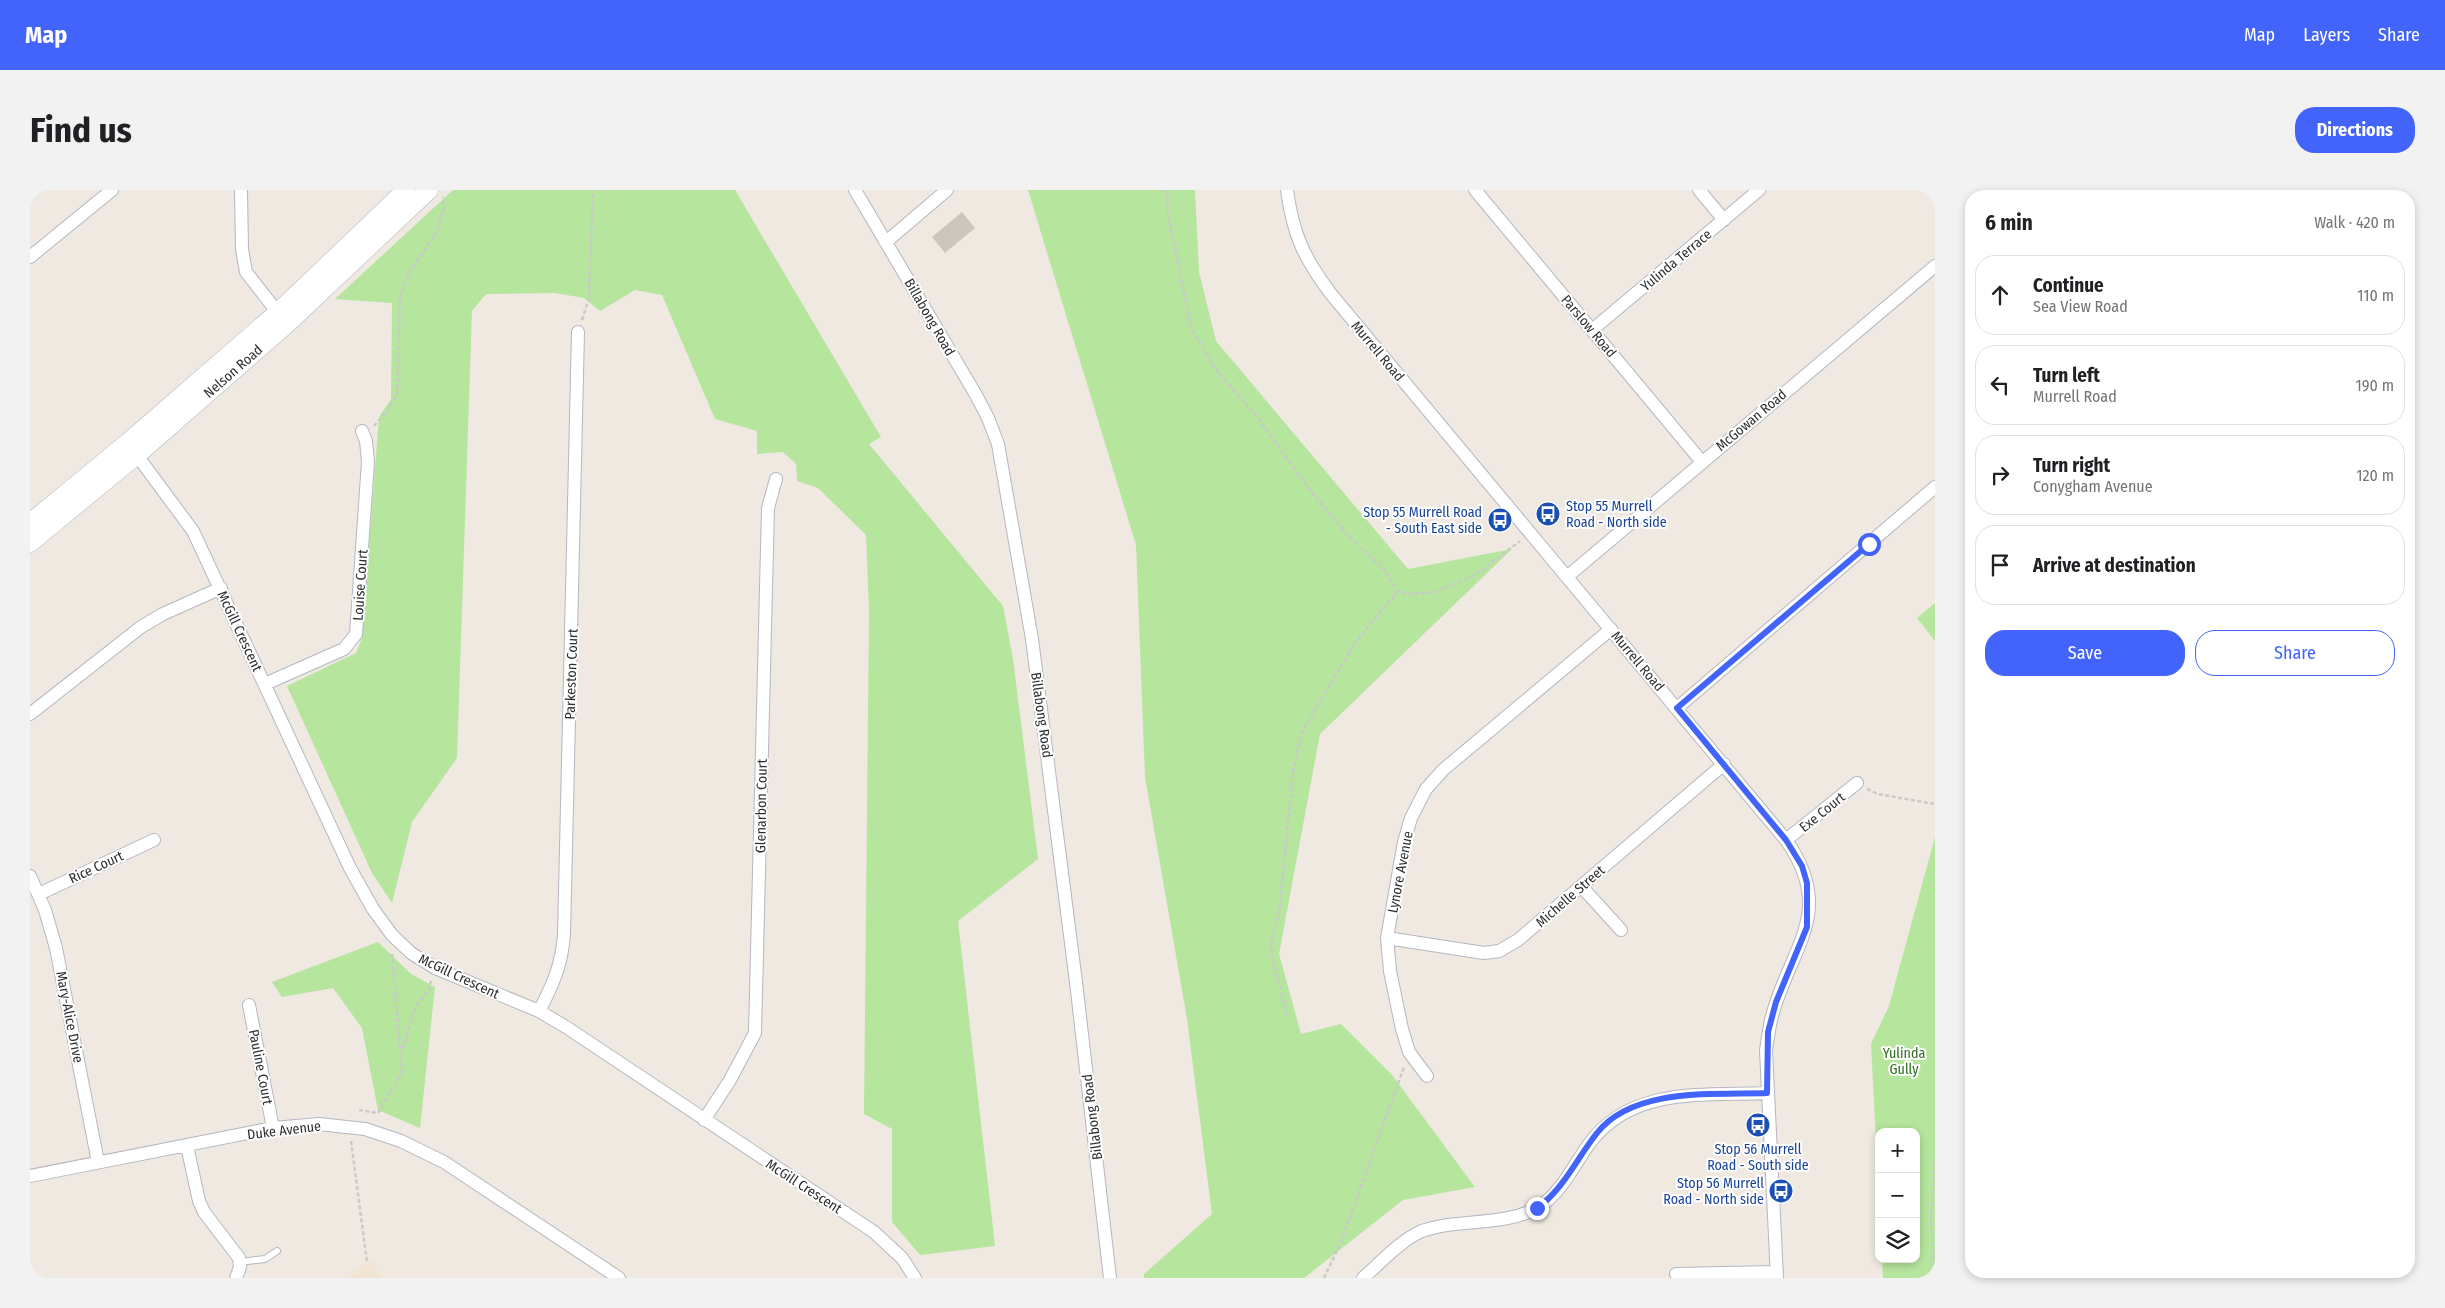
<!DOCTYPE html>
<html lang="en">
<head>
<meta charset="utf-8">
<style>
  body { margin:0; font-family:"Fira Sans Condensed",sans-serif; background:#f2f2f2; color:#202124 }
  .controls { position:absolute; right:15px; bottom:15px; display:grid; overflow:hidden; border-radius:10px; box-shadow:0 2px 8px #0003 }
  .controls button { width:45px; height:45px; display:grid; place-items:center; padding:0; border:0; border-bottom:1px solid #e0e0e0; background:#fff; color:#202124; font:25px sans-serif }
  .stop { position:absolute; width:15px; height:15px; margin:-11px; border:4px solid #4264fb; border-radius:50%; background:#fff }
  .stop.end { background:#4264fb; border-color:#fff; box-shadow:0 1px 5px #0008 }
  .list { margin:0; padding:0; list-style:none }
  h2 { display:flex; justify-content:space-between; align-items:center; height:65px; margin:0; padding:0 20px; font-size:21px }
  h2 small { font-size:16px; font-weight:400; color:#757577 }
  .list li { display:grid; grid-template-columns:32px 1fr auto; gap:15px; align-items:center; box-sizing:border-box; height:80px; margin:0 10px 10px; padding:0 10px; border:1px solid #e0e0e0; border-radius:20px }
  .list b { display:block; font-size:19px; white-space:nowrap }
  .list p { margin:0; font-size:16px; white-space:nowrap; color:#757577 }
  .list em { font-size:16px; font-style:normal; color:#757577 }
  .actions { display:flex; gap:10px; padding:15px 20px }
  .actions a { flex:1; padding:11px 0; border:1px solid #4264fb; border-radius:20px; text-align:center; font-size:18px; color:#4264fb }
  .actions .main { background:#4264fb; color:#fff }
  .icon { flex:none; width:28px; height:28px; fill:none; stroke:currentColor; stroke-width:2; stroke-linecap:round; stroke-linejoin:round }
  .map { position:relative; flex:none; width:1905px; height:1088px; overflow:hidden; border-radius:20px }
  header { display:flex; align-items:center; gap:30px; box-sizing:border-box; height:70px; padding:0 25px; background:#4264fb; color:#fff }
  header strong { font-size:24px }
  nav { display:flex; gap:28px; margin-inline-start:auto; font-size:18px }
  .intro { display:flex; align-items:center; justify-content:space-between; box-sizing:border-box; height:120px; padding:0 30px }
  h1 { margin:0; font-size:35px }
  .button { padding:12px 22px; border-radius:20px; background:#4264fb; color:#fff; font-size:18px; font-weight:700 }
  main { display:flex; gap:30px; padding:0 30px }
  aside { flex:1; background:#fff; border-radius:20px; box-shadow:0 2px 8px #0003 }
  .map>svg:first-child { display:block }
  .education { fill:#f0e6d1 }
  .green { fill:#b6e59e }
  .building { fill:#cbc7bf }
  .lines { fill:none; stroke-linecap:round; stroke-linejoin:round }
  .lane-casing { stroke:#b4b7c1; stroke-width:8 }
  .street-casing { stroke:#b4b7c1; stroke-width:14 }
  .secondary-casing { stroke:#b4b7c1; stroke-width:19 }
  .path { stroke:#c9c9c9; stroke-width:2.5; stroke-dasharray:4 2.5; stroke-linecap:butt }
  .lane { stroke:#fff; stroke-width:6 }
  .street { stroke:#fff; stroke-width:12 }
  .secondary { stroke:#fff; stroke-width:18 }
  .route { stroke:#4264fb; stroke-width:6 }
  .labels { text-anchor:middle; stroke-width:4; stroke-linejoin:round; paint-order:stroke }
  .street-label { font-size:14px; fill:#2e2e2e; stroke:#fff }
  .transit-label { font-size:14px; fill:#164399; stroke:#fff; text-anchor:end }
  .park-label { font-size:14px; fill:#2c6e1b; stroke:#fff }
</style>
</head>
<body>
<header>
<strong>Map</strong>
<nav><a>Map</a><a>Layers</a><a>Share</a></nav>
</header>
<div class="intro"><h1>Find us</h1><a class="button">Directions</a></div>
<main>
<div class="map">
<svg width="1905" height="1088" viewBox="0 0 1905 1088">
  <rect width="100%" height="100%" fill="#efe9e1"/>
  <path class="education" d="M340,1070l14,18h-36l18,-16z"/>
  <path class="green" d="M423,0h282l146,247 -12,7 134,162 10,53 25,200 -80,62 37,325 -75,9 -28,-33v-93l-28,-15 5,-503 -3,-76 -48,-47 -21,-7 -1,-17 -13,-12 -26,2v-23l-42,-12 -53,-124 -27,-5 -35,21 -16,-13 -29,-5 -69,1 -14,17 -15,447 -45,64 -20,81 -20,-30 -85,-187 69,-33 6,-15 17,-221 12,-18 1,-96 -57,-4z
    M998,0h167l4,82 17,69 192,228 104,-20 -192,185 -41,220 22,80 40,-10 51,51 83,112 -72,13 -99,78h-160v-4l68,-60 -25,-195 -42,-242 -9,-232z
    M1905,413v38l-18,-23z
    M1905,647v441h-52l-1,-19h34v-127h-37v67l-8,-155 18,-38z
    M348,752l33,32 24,13 -15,141 -42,-18 -16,-82 -29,-40 -51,9 -10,-15z"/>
  <path class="building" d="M932,22l13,16 -30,25 -13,-16z"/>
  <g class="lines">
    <defs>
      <path id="lane" d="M210,1072l25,-3 12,-8"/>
      <path id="street" d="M211,0l1,59 4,23 36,46
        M825,0l121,205 12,23 10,26 34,195 44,343 34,296
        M1257,0c6,45 17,68 44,104l455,546c51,72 4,108 -14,176 -3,11 -4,23 -6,34l11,228
        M1445,0l227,272
        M1669,0l25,30
        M856,52l61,-52
        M0,67l82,-67
        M1562,140l167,-140
        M103,260l60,81 157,337 23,41 19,26 19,18 24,15 104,43 27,16 308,205 28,26 13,20
        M1538,386l367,-310
        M235,494l79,-35 12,-15 12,-172 -2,-21 -4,-10
        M1647,518l258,-221
        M0,524l111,-87 22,-13 58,-26
        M1756,650l71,-57
        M0,686l15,34 11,38 42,214
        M1551,696l40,44
        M9,704l115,-54
        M1357,748l97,15 15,-2 19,-11 206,-176
        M219,815l24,123
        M509,821c14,-26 23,-47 25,-77l14,-602
        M1397,886l-18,-24 -7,-23 -12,-58 -3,-33 17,-96 7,-24 15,-29 17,-19 168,-141
        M674,930l26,-40 25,-47 13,-525 8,-29
        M157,956l12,55 5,11 35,46 1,9 -4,11
        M0,986l243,-48 46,-4 46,5 36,12 43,21 175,116
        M1646,1084l100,-2
        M1333,1088c16,-14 39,-39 59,-47 36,-13 81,-4 115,-23 23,-13 37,-43 52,-64 42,-58 115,-48 178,-51"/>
      <g id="secondary">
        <path d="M0,333l97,-80 150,-130 129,-123"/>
        <path id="s1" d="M0,353l107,-88 150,-131 142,-134"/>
      </g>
    </defs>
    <use href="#lane" class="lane-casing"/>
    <use href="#street" class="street-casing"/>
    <use href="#secondary" class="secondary-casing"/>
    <path class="path" d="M1137,0l1,24 23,114 25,42 39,44 59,81 38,45 31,28 15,23 11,3 27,-2 39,-17 45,-34
      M552,130l7,-22 4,-108
      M344,236l14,-16 9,-14 3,-100 10,-24 25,-37 9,-25 -1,-13
      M1837,599l11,5 57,10
      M1257,825l-17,-67 9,-34 14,-141 9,-41 53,-89 43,-52
      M373,859l11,-39 14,-20 3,-9
      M329,920l19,3 24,-41 -10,-118
      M321,951l16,121
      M1294,1088l17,-36 63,-175
      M1905,1088l-4,-60 4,-59"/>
    <use href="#lane" class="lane"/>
    <use href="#street" class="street"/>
    <use href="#secondary" class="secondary"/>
  </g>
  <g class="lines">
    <path class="route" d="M1507,1018c26,-18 40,-50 60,-75 36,-46 117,-38 170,-40l1,-61 8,-30 31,-75v-44l-5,-17 -16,-26 -109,-132 192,-164"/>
  </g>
  <defs>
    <symbol id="bus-disc" viewBox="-11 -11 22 22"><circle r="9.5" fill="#1a4fb4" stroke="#fff"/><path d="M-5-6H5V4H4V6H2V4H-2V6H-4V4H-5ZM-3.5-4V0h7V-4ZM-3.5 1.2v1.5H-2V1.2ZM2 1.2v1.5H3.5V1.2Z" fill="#fff"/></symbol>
  </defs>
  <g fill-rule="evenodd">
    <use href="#bus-disc" x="1504" y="310" width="28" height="28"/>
    <use href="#bus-disc" x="1456" y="316" width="28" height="28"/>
    <use href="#bus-disc" x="1714" y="921" width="28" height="28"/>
    <use href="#bus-disc" x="1737" y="987" width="28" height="28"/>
  </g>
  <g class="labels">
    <g class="street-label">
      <text transform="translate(1646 70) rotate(-40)" y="5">Yulinda Terrace</text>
      <text transform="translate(900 127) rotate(60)" y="5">Billabong Road</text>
      <text transform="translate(1559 136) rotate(50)" y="5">Parslow Road</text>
      <text transform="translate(1348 161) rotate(50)" y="5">Murrell Road</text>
      <text dy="5" stroke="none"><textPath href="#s1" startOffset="266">Nelson Road</textPath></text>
      <text transform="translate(1721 230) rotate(-40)" y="5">McGowan Road</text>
      <text transform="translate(330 395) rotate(-86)" y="5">Louise Court</text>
      <text transform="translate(210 441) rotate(65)" y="5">McGill Crescent</text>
      <text transform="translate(1608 471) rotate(50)" y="5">Murrell Road</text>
      <text transform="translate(541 484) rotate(-88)" y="5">Parkeston Court</text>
      <text transform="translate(1012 525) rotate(82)" y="5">Billabong Road</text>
      <text transform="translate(731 616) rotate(-89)" y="5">Glenarbon Court</text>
      <text transform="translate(1792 622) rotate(-39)" y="5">Exe Court</text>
      <text transform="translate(66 677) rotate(-25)" y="5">Rice Court</text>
      <text transform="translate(1370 682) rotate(-79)" y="5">Lynore Avenue</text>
      <text transform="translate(1540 706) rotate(-41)" y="5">Michelle Street</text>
      <text transform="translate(429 786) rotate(25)" y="5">McGill Crescent</text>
      <text transform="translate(40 827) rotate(79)" y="5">Mary-Alice Drive</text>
      <text transform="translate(231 877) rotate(79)" y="5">Pauline Court</text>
      <text transform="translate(1062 927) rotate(-97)" y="5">Billabong Road</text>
      <text transform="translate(254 940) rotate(-7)" y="5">Duke Avenue</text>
      <text transform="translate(774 996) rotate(33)" y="5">McGill Crescent</text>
    </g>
    <g class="transit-label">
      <text x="1536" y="321" text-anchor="start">Stop 55 Murrell<tspan x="1536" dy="16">Road - North side</tspan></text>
      <text x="1452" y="327">Stop 55 Murrell Road<tspan x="1452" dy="16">- South East side</tspan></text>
      <text x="1728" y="964" text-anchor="middle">Stop 56 Murrell<tspan x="1728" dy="16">Road - South side</tspan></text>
      <text x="1734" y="998">Stop 56 Murrell<tspan x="1734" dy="16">Road - North side</tspan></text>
    </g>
    <g class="park-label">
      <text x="1874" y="868">Yulinda<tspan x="1874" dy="16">Gully</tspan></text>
    </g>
  </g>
</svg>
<div class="controls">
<button>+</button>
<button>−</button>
<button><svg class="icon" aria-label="layers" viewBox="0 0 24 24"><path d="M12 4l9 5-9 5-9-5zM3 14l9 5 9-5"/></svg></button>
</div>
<div class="stop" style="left:1839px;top:354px"></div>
<div class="stop end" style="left:1507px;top:1018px"></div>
</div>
<aside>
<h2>6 min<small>Walk · 420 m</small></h2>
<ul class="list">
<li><svg class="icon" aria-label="ahead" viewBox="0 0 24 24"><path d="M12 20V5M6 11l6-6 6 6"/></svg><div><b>Continue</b><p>Sea View Road</p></div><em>110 m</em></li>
<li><svg class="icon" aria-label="left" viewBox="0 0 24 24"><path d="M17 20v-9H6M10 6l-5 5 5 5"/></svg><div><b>Turn left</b><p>Murrell Road</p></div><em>190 m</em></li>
<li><svg class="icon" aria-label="right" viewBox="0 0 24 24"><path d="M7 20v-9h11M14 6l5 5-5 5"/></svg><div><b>Turn right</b><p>Conygham Avenue</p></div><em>120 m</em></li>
<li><svg class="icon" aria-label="arrive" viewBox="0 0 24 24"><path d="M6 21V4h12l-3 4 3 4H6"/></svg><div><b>Arrive at destination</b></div></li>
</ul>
<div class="actions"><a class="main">Save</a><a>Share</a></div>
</aside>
</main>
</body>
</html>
